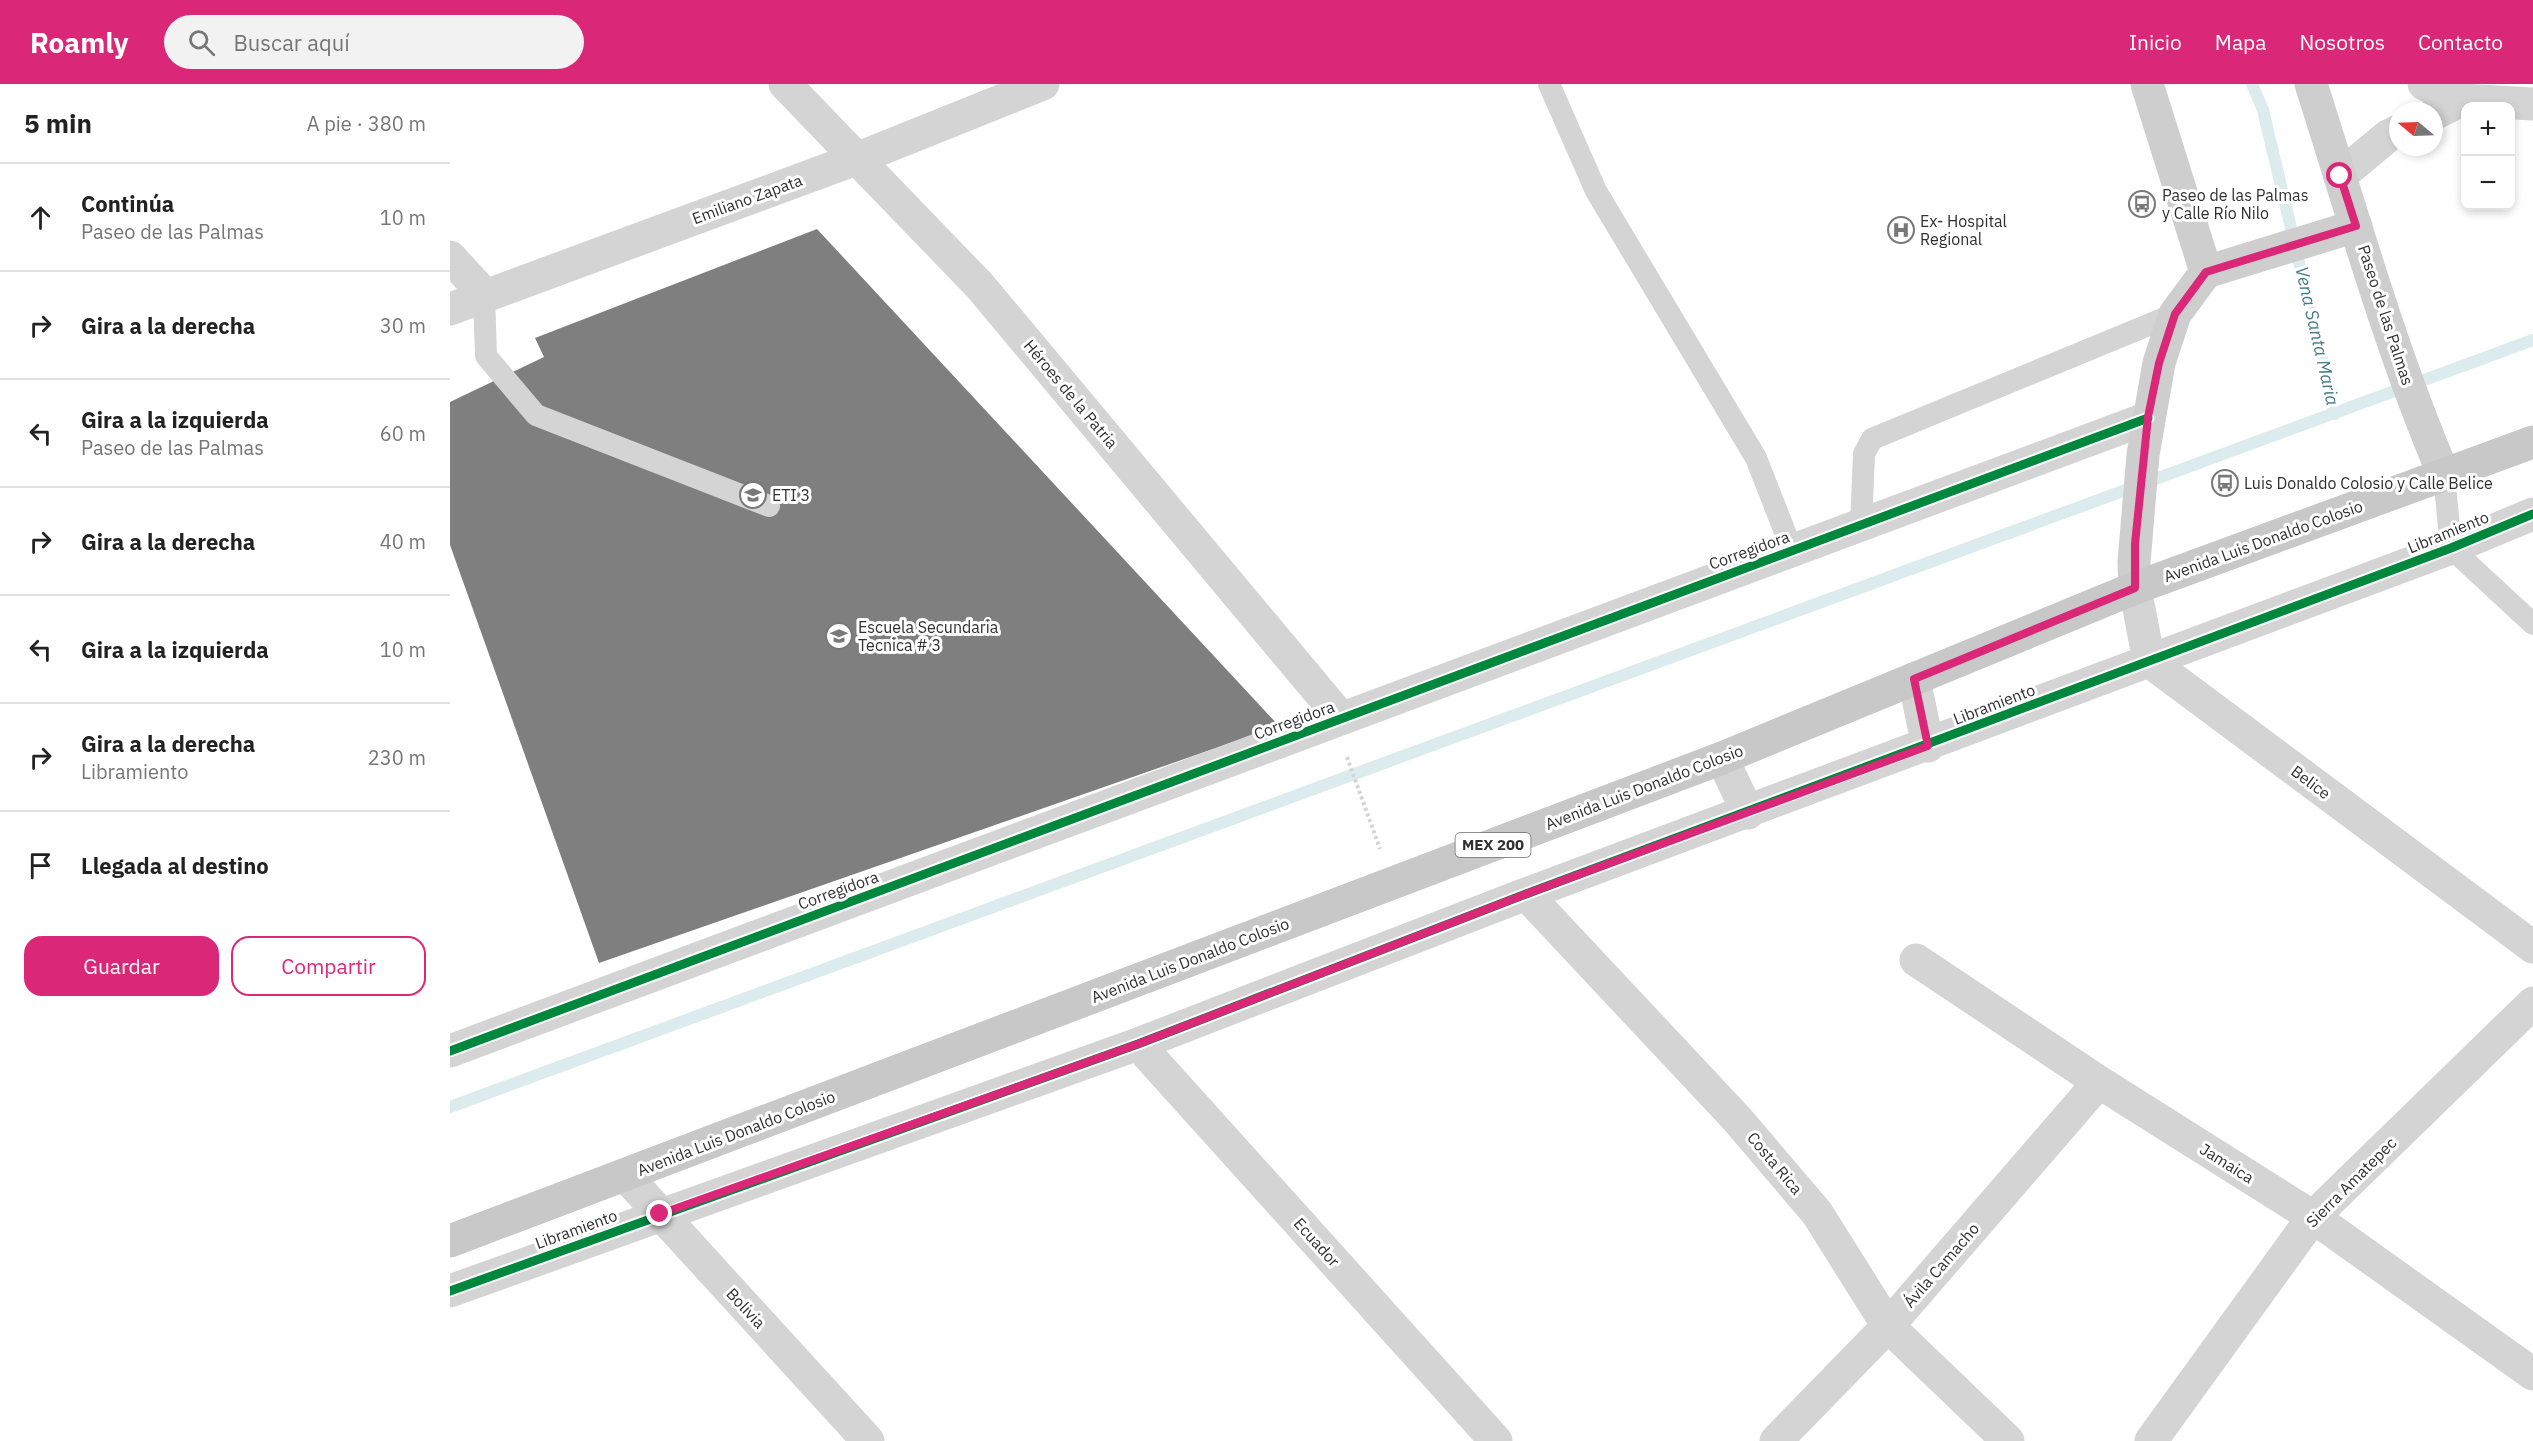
<!DOCTYPE html>
<html lang="es">
<head>
<meta charset="utf-8">
<style>
  body { margin:0; font-family:"IBM Plex Sans",sans-serif; background:#f2f2f2; color:#222 }
  .controls { position:absolute; right:18px; top:18px; display:grid; overflow:hidden; border-radius:12px; box-shadow:0 3px 9px #0003 }
  .controls button { width:54px; height:54px; display:grid; place-items:center; padding:0; border:0; border-bottom:2px solid #e0e0e0; background:#fff; color:#222; font:30px sans-serif }
  .compass { position:absolute; left:1939px; top:18px; width:54px; height:54px; border-radius:50%; background:#fff; box-shadow:0 3px 9px #0003; rotate:289deg }
  .stop { position:absolute; width:18px; height:18px; margin:-14px; border:4px solid #db2777; border-radius:50%; background:#fff }
  .stop.end { background:#db2777; border-color:#fff; box-shadow:0 2px 6px #0008 }
  .list { margin:0; padding:0; list-style:none }
  h2 { display:flex; justify-content:space-between; align-items:center; height:78px; margin:0; padding:0 24px; font-size:26px }
  h2 small { font-size:20px; font-weight:400; color:#767676 }
  .list li { display:grid; grid-template-columns:39px 1fr auto; gap:18px; align-items:center; box-sizing:border-box; height:108px; padding:0 24px; border-top:2px solid #e0e0e0 }
  .list b { display:block; font-size:22px; white-space:nowrap }
  .list p { margin:0; font-size:20px; white-space:nowrap; color:#767676 }
  .list em { font-size:20px; font-style:normal; color:#767676 }
  .actions { display:flex; gap:12px; padding:18px 24px }
  .actions a { flex:1; padding:14px 0; border:2px solid #db2777; border-radius:18px; text-align:center; font-size:21px; color:#db2777 }
  .actions .main { background:#db2777; color:#fff }
  .icon { flex:none; width:33px; height:33px; fill:none; stroke:currentColor; stroke-width:2; stroke-linecap:round; stroke-linejoin:round }
  .map { position:relative; flex:none; width:2083px; height:1357px; overflow:hidden }
  header { display:flex; align-items:center; gap:36px; box-sizing:border-box; height:84px; padding:0 30px; background:#db2777; color:#fff }
  header strong { font-size:28px }
  nav { display:flex; gap:33px; margin-inline-start:auto; font-size:21px }
  .search { width:420px; height:54px; background:#f2f2f2; display:flex; align-items:center; gap:15px; box-sizing:border-box; padding:0 21px; border-radius:33px; color:#767676; font-size:22px }
  main { display:flex }
  aside { flex:1; background:#fff }
  .map>svg:first-child { display:block }
  .lines { fill:none; stroke-linecap:round; stroke-linejoin:round }
  .stream { stroke:#dbebee; stroke-width:12 }
  .building { fill:#7f7f7f }
  .path { stroke:#d4d4d4; stroke-width:4; stroke-dasharray:3 3; stroke-linecap:butt }
  .lane { stroke:#d4d4d4; stroke-width:22 }
  .street { stroke:#d4d4d4; stroke-width:33 }
  .secondary { stroke:#cecece; stroke-width:33 }
  .primary { stroke:#c8c8c8; stroke-width:33 }
  .cycleway-casing { stroke:#fff; stroke-width:13 }
  .cycleway { stroke:#00873e; stroke-width:9 }
  .route { stroke:#db2777; stroke-width:8 }
  .labels { text-anchor:middle; stroke-width:6; stroke-linejoin:round; paint-order:stroke }
  .shield { fill:#fff; stroke:#6e6e6e; stroke-width:1.5 }
  .shield-label { font-size:15px; font-weight:bold; fill:#303030 }
  .poi-label { font-size:16px; fill:#303030; stroke:#fff; text-anchor:start }
  .street-label { font-size:16px; fill:#303030; stroke:#fff }
  .water-label { font-size:18px; font-style:italic; fill:#477d8a; stroke:#fff }
</style>
</head>
<body>
<header>
<strong>Roamly</strong>
<div class="search"><svg class="icon" aria-label="search" viewBox="0 0 24 24"><circle cx="10" cy="10" r="6"/><path d="M15 15l6 6"/></svg>Buscar aquí</div>
<nav><a>Inicio</a><a>Mapa</a><a>Nosotros</a><a>Contacto</a></nav>
</header>
<main>
<aside>
<h2>5 min<small>A pie · 380 m</small></h2>
<ul class="list">
<li><svg class="icon" aria-label="ahead" viewBox="0 0 24 24"><path d="M12 20V5M6 11l6-6 6 6"/></svg><div><b>Continúa</b><p>Paseo de las Palmas</p></div><em>10 m</em></li>
<li><svg class="icon" aria-label="right" viewBox="0 0 24 24"><path d="M7 20v-9h11M14 6l5 5-5 5"/></svg><div><b>Gira a la derecha</b></div><em>30 m</em></li>
<li><svg class="icon" aria-label="left" viewBox="0 0 24 24"><path d="M17 20v-9H6M10 6l-5 5 5 5"/></svg><div><b>Gira a la izquierda</b><p>Paseo de las Palmas</p></div><em>60 m</em></li>
<li><svg class="icon" aria-label="right" viewBox="0 0 24 24"><path d="M7 20v-9h11M14 6l5 5-5 5"/></svg><div><b>Gira a la derecha</b></div><em>40 m</em></li>
<li><svg class="icon" aria-label="left" viewBox="0 0 24 24"><path d="M17 20v-9H6M10 6l-5 5 5 5"/></svg><div><b>Gira a la izquierda</b></div><em>10 m</em></li>
<li><svg class="icon" aria-label="right" viewBox="0 0 24 24"><path d="M7 20v-9h11M14 6l5 5-5 5"/></svg><div><b>Gira a la derecha</b><p>Libramiento</p></div><em>230 m</em></li>
<li><svg class="icon" aria-label="arrive" viewBox="0 0 24 24"><path d="M6 21V4h12l-3 4 3 4H6"/></svg><div><b>Llegada al destino</b></div></li>
</ul>
<div class="actions"><a class="main">Guardar</a><a>Compartir</a></div>
</aside>
<div class="map">
<svg width="2083" height="1357" viewBox="0 0 2083 1357">
  <rect width="100%" height="100%" fill="#fff"/>
  <g class="lines">
    <path class="stream" d="M1802,0l11,26 72,304
      M0,1023l2083,-767"/>
  </g>
  <path class="building" d="M367,145l462,497 -680,237 -149,-418v-143l94,-45 -9,-19z"/>
  <g class="lines">
    <path class="path" d="M897,673l33,92"/>
    <path class="lane" d="M1099,0l47,107 160,267 36,92
      M34,210l2,62 50,59 233,91
      M1994,391l7,73 82,76
      M1411,441l3,-71 8,-15 303,-125"/>
    <path class="street" d="M335,0l195,202 361,432
      M1974,0l38,16
      M1984,30l28,-14 71,4
      M1890,92l48,-40 10,-5
      M0,173l34,37
      M0,225l406,-150 187,-75
      M1685,504l14,73 384,286
      M1464,595l14,67
      M1272,674l26,55
      M1076,810l211,225 80,94 71,113 120,115
      M1466,876l183,122 214,135 220,157
      M688,960l358,397
      M0,967l1698,-633
      M175,1091l243,266
      M0,1207l688,-247 388,-150 925,-346 82,-34
      M1326,1357l112,-115 211,-244
      M1701,1357l162,-224 220,-214"/>
    <path class="secondary" d="M1861,0c42,131 79,265 133,391
      M1756,188l150,-46
      M1685,504l-1,-26 9,-107 16,-92 16,-49 31,-42 -59,-188"/>
    <path class="primary" d="M0,1157l1272,-483 413,-170 398,-146"/>
    <defs>
      <path id="cycleway" d="M0,967l1698,-633
        M0,1207l688,-247 388,-150 925,-346 82,-34"/>
    </defs>
    <use href="#cycleway" class="cycleway-casing"/>
    <use href="#cycleway" class="cycleway"/>
  </g>
  <g class="lines">
    <path class="route" d="M210,1130l478,-170 388,-150 402,-148 -14,-67 221,-91v-44l13,-127 11,-54 16,-49 31,-42 150,-46 -16,-50"/>
  </g>
  <defs>
    <symbol id="bus-ring" viewBox="-11 -11 22 22"><circle r="9.5" fill="#fff" stroke="#787878" stroke-width="1.5"/><path d="M-5-6H5V4H4V6H2V4H-2V6H-4V4H-5ZM-3.5-4V0h7V-4ZM-3.5 1.2v1.5H-2V1.2ZM2 1.2v1.5H3.5V1.2Z" fill="#787878"/></symbol>
    <symbol id="hospital-ring" viewBox="-11 -11 22 22"><circle r="9.5" fill="#fff" stroke="#787878" stroke-width="1.5"/><path d="M-5-5h3v3.5h4V-5h3V5h-3V1.5h-4V5h-3Z" fill="#787878"/></symbol>
    <symbol id="school-ring" viewBox="-11 -11 22 22"><circle r="9.5" fill="#fff" stroke="#787878" stroke-width="1.5"/><path d="M0-5L7-2L0 1L-7-2ZM-4 1L0 2.5L4 1V4Q0 6-4 4Z" fill="#787878"/></symbol>
  </defs>
  <g fill-rule="evenodd">
    <use href="#bus-ring" x="1677" y="105" width="30" height="30"/>
    <use href="#hospital-ring" x="1436" y="131" width="30" height="30"/>
    <use href="#bus-ring" x="1760" y="384" width="30" height="30"/>
    <use href="#school-ring" x="288" y="396" width="30" height="30"/>
    <use href="#school-ring" x="374" y="537" width="30" height="30"/>
  </g>
  <g class="labels">
    <rect class="shield" x="1005.5" y="749" width="75" height="24" rx="4.5"/>
    <g class="shield-label">
      <text x="1043" y="766">MEX 200</text>
    </g>
    <g class="poi-label">
      <text x="1712" y="117">Paseo de las Palmas<tspan x="1712" dy="18">y Calle Río Nilo</tspan></text>
      <text x="1470" y="143">Ex- Hospital<tspan x="1470" dy="18">Regional</tspan></text>
      <text x="1794" y="405">Luis Donaldo Colosio y Calle Belice</text>
      <text x="322" y="417">ETI 3</text>
      <text x="408" y="549">Escuela Secundaria<tspan x="408" dy="18">Tecnica # 3</tspan></text>
    </g>
    <g class="street-label">
      <text transform="translate(297 115) rotate(-20)" y="6">Emiliano Zapata</text>
      <text transform="translate(1936 231) rotate(72)" y="6">Paseo de las Palmas</text>
      <text transform="translate(621 310) rotate(50)" y="6">Héroes de la Patria</text>
      <text transform="translate(1998 448) rotate(-22)" y="6">Libramiento</text>
      <text transform="translate(1813 457) rotate(-20)" y="6">Avenida Luis Donaldo Colosio</text>
      <text transform="translate(1299 466) rotate(-20)" y="6">Corregidora</text>
      <text transform="translate(1544 620) rotate(-21)" y="6">Libramiento</text>
      <text transform="translate(844 636) rotate(-20)" y="6">Corregidora</text>
      <text transform="translate(1861 698) rotate(37)" y="6">Belice</text>
      <text transform="translate(1194 703) rotate(-21)" y="6">Avenida Luis Donaldo Colosio</text>
      <text transform="translate(388 806) rotate(-20)" y="6">Corregidora</text>
      <text transform="translate(740 876) rotate(-21)" y="6">Avenida Luis Donaldo Colosio</text>
      <text transform="translate(286 1049) rotate(-21)" y="6">Avenida Luis Donaldo Colosio</text>
      <text transform="translate(1325 1079) rotate(50)" y="6">Costa Rica</text>
      <text transform="translate(1777 1079) rotate(32)" y="6">Jamaica</text>
      <text transform="translate(1901 1098) rotate(-45)" y="6">Sierra Amatepec</text>
      <text transform="translate(126 1145) rotate(-20)" y="6">Libramiento</text>
      <text transform="translate(867 1158) rotate(48)" y="6">Ecuador</text>
      <text transform="translate(1491 1181) rotate(-49)" y="6">Ávila Camacho</text>
      <text transform="translate(296 1224) rotate(47)" y="6">Bolivia</text>
    </g>
    <g class="water-label">
      <text transform="translate(1867 252) rotate(77)" y="6">Vena Santa Maria</text>
    </g>
  </g>
</svg>
<div class="controls">
<button>+</button>
<button>−</button>
</div>
<svg class="compass" viewBox="-18 -18 36 36"><path d="M0-13l5 13h-10z" fill="#e53935"/><path d="M0 13l5-13h-10z" fill="#767676"/></svg>
<div class="stop" style="left:1890px;top:92px"></div>
<div class="stop end" style="left:210px;top:1130px"></div>
</div>
</main>
</body>
</html>
